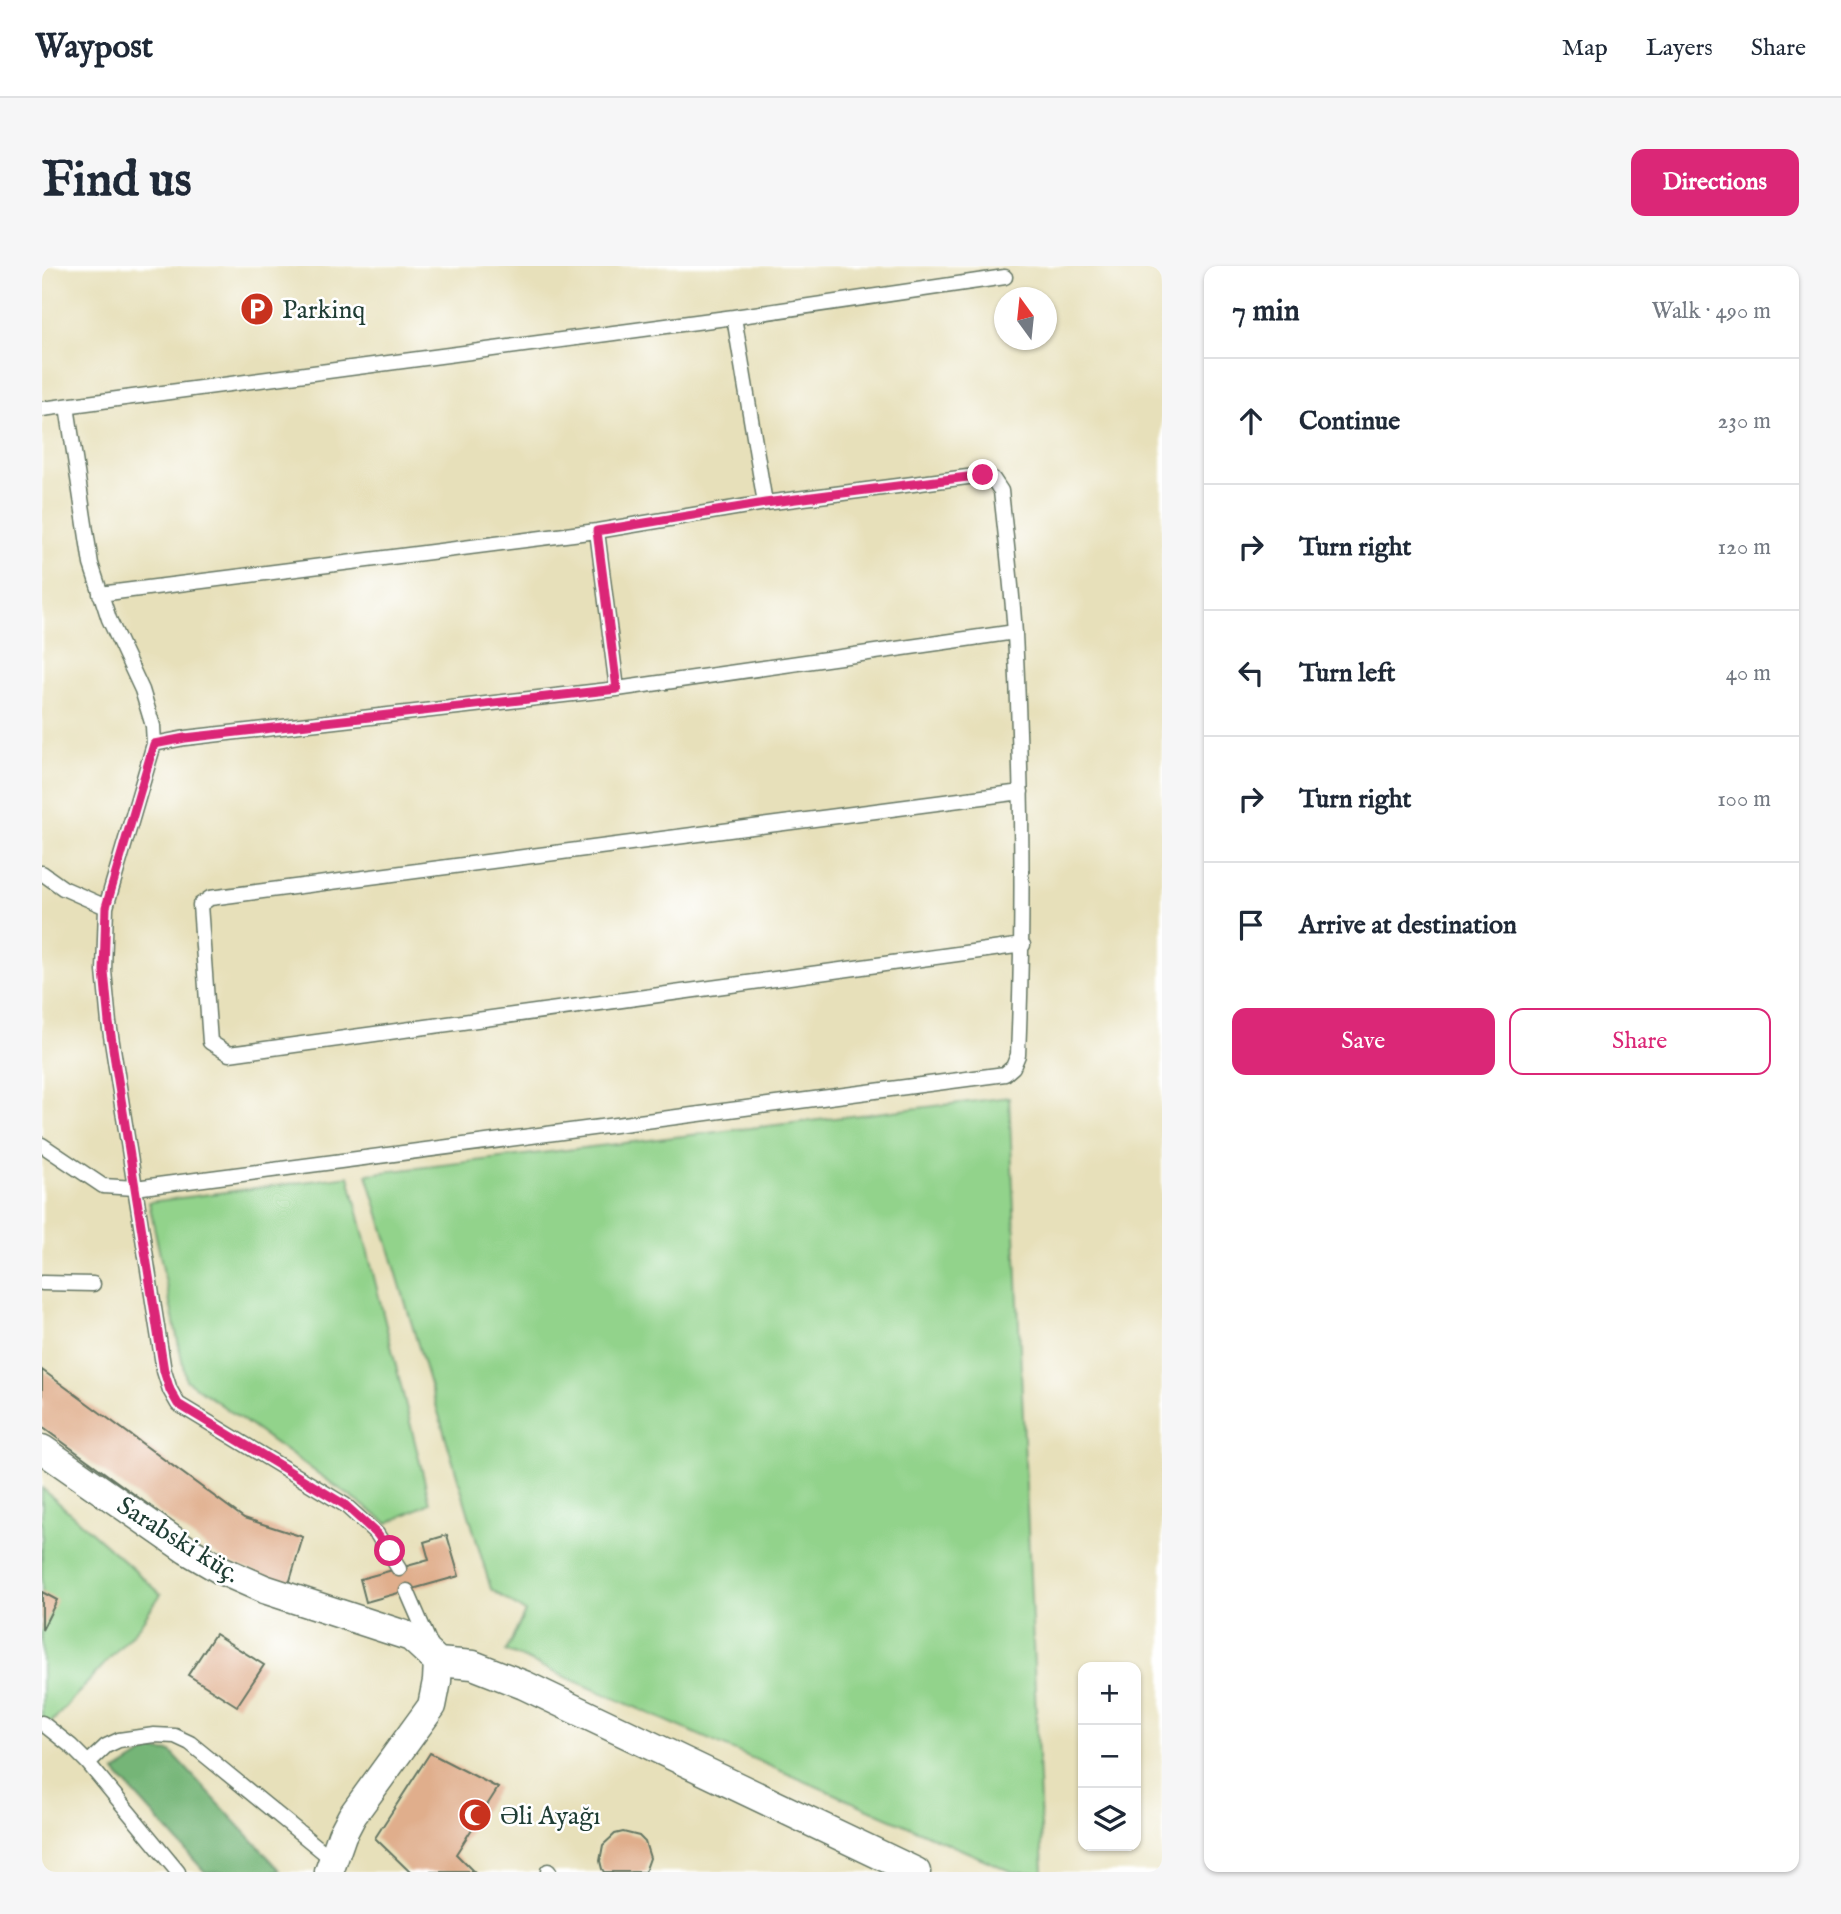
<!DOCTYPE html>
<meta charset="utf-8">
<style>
body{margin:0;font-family:"IM FELL English",serif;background:#f6f6f7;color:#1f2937}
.controls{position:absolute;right:21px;bottom:21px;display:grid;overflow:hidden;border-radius:14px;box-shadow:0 2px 5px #0004}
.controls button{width:63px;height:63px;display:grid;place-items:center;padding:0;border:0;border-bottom:2px solid #e0e1e3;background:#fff;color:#1f2937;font:35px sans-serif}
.compass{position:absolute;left:952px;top:21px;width:63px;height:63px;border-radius:50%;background:#fff;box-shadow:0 2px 5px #0004;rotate:345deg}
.stop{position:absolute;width:21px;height:21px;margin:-16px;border:5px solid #db2777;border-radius:50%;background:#fff}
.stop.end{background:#db2777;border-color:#fff;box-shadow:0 2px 7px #0008}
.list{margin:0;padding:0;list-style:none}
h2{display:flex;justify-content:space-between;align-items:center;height:91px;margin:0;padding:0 28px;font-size:30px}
h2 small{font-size:23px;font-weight:400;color:#747a83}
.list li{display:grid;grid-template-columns:46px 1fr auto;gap:21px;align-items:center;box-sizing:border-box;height:126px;padding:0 28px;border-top:2px solid #e0e1e3}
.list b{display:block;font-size:26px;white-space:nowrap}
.list em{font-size:23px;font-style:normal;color:#747a83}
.actions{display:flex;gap:14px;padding:21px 28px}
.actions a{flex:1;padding:16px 0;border:2px solid #db2777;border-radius:14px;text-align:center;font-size:24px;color:#db2777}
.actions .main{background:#db2777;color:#fff}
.icon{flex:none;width:38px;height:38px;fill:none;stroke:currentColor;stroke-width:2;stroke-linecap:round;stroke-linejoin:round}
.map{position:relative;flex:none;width:1120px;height:1606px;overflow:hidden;border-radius:14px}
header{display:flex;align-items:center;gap:42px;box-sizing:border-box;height:98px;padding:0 35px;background:#fff;border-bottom:2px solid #e0e1e3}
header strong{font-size:33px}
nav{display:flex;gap:38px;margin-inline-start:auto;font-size:24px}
.intro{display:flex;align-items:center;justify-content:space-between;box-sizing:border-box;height:168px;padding:0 42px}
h1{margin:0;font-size:49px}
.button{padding:18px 32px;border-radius:14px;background:#db2777;color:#fff;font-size:24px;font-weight:700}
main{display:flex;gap:42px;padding:0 42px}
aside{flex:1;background:#fff;border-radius:14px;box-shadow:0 2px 5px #0004}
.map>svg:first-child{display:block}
.green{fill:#92d38b;stroke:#588860;stroke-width:2}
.forest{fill:#75b577;stroke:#4a7956;stroke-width:2}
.building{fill:#e0ae8c}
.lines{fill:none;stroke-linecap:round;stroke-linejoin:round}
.lane-casing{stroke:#657663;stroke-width:17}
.street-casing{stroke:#657663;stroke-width:31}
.lane{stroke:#fff;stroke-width:14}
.street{stroke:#fff;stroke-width:28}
.route{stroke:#db2777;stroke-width:9}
.labels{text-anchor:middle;stroke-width:5;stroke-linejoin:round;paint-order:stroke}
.poi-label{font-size:26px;fill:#1f3d34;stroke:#fff;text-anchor:start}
.street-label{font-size:26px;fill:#1f3d34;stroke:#fff}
</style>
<header>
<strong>Waypost</strong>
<nav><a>Map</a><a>Layers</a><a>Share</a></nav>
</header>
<div class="intro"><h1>Find us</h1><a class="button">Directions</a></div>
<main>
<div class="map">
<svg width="1120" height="1606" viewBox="0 0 1120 1606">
<rect width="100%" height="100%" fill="#fff"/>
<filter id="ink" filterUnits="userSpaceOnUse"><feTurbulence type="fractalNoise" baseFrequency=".0143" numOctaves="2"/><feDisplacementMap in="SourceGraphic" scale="14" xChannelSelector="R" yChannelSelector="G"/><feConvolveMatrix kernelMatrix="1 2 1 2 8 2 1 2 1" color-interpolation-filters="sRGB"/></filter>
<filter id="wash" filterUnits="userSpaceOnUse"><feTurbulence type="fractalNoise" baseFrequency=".00686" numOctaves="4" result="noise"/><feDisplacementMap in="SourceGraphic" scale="28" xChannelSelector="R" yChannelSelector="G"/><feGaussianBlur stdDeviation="1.57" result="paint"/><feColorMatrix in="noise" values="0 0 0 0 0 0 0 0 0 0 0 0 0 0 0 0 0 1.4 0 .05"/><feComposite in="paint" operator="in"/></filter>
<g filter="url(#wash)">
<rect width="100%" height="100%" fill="#e7e0ba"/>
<path class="green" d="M967 831 1001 1606H971L464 1385 483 1346 449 1323 325 908Z
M307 910 388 1237 346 1257 144 1114 107 936Z
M0 1222 119 1328 97 1360 0 1467Z"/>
<path class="forest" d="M108 1484 129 1486 238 1604 236 1606H163L73 1506Z"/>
<g id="blocks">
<path class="building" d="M0 1104 202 1252 261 1271 247 1318 182 1294 0 1161Z
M405 1269 417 1310 324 1336 318 1313 387 1294 382 1276Z
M0 1326 15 1334 0 1364Z
M173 1368 222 1399 195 1440 146 1409Z
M388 1487 456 1522 414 1588 432 1606H368L333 1572Z
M581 1566 597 1570 603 1576 608 1592 603 1606H562L560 1603 558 1595 561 1579 573 1568Z"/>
</g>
</g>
<g filter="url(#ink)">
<use href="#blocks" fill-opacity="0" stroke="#657663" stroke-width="2"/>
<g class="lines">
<defs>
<path id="lane" d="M692 51 723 237
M25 140 49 298 67 353 100 424 111 460 112 478 64 641 62 705 67 757 122 1105 128 1124 136 1138 303 1239 335 1268 357 1303
M0 143 692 51 963 11
M555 265 575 423
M112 478 143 472 575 423 973 366
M979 526 168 632 158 639 168 776 187 788 981 679
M0 607 21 622 64 641
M0 879 61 920 93 922 963 808 971 801 976 789C982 649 980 509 973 368 970 321 964 273 959 225L951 213 941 209 723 237 555 265 58 328
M0 1017 51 1018
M365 1325 388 1378
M0 1457 29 1480 46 1497
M506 1605 507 1606
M136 1606 46 1497 64 1480 77 1474 112 1469 133 1470 148 1477 290 1593"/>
<path id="street" d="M0 1183 145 1284 181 1305 222 1323 369 1371 396 1396
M396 1396 431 1399 482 1419 874 1606
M287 1606 300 1569 310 1550 390 1440 395 1415 396 1396"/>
</defs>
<use href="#lane" class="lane-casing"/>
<use href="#street" class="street-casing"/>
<use href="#lane" class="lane"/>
<use href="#street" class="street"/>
</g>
</g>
<g class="lines" filter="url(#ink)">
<path class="route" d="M348 1285 335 1268 303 1239 136 1138 128 1124 122 1105 67 757 62 705 64 641 112 478 143 472 575 423 555 265 723 237 941 209"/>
</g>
<defs>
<symbol id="parking-disc" viewBox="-11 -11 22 22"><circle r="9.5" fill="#c8321e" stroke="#fff"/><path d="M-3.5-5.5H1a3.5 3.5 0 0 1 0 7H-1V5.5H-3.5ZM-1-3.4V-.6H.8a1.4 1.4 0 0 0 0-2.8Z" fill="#fff"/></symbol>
<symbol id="mosque-disc" viewBox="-11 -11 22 22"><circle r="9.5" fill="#c8321e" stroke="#fff"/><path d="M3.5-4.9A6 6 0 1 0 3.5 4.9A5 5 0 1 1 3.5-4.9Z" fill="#fff"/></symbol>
</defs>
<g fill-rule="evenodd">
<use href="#parking-disc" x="196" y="24" width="38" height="38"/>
<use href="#mosque-disc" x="414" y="1530" width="38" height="38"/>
</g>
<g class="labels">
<g class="poi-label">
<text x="240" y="52">Parkinq</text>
<text x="458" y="1558">Əli Ayağı</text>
</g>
<g class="street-label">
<text transform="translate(137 1273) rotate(32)" y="9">Sarabski küç.</text>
</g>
</g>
</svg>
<div class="controls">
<button>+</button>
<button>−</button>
<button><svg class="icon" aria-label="layers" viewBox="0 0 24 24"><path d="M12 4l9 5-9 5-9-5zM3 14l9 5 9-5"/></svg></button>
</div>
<svg class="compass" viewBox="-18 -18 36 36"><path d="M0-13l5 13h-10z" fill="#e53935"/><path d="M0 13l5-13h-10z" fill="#747a83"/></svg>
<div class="stop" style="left:348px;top:1285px"></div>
<div class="stop end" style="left:941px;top:209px"></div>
</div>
<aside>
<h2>7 min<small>Walk · 490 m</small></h2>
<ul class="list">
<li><svg class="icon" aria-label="ahead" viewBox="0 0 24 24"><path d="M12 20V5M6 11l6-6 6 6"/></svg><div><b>Continue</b></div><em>230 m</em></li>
<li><svg class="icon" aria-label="right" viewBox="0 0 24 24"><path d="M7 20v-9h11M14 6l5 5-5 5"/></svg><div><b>Turn right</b></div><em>120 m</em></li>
<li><svg class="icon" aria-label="left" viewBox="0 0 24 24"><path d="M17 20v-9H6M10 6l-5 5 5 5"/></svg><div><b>Turn left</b></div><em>40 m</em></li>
<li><svg class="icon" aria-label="right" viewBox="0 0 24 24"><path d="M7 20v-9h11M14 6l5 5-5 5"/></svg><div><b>Turn right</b></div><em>100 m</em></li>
<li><svg class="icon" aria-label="arrive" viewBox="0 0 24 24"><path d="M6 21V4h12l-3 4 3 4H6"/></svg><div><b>Arrive at destination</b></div></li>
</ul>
<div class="actions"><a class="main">Save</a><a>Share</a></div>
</aside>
</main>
